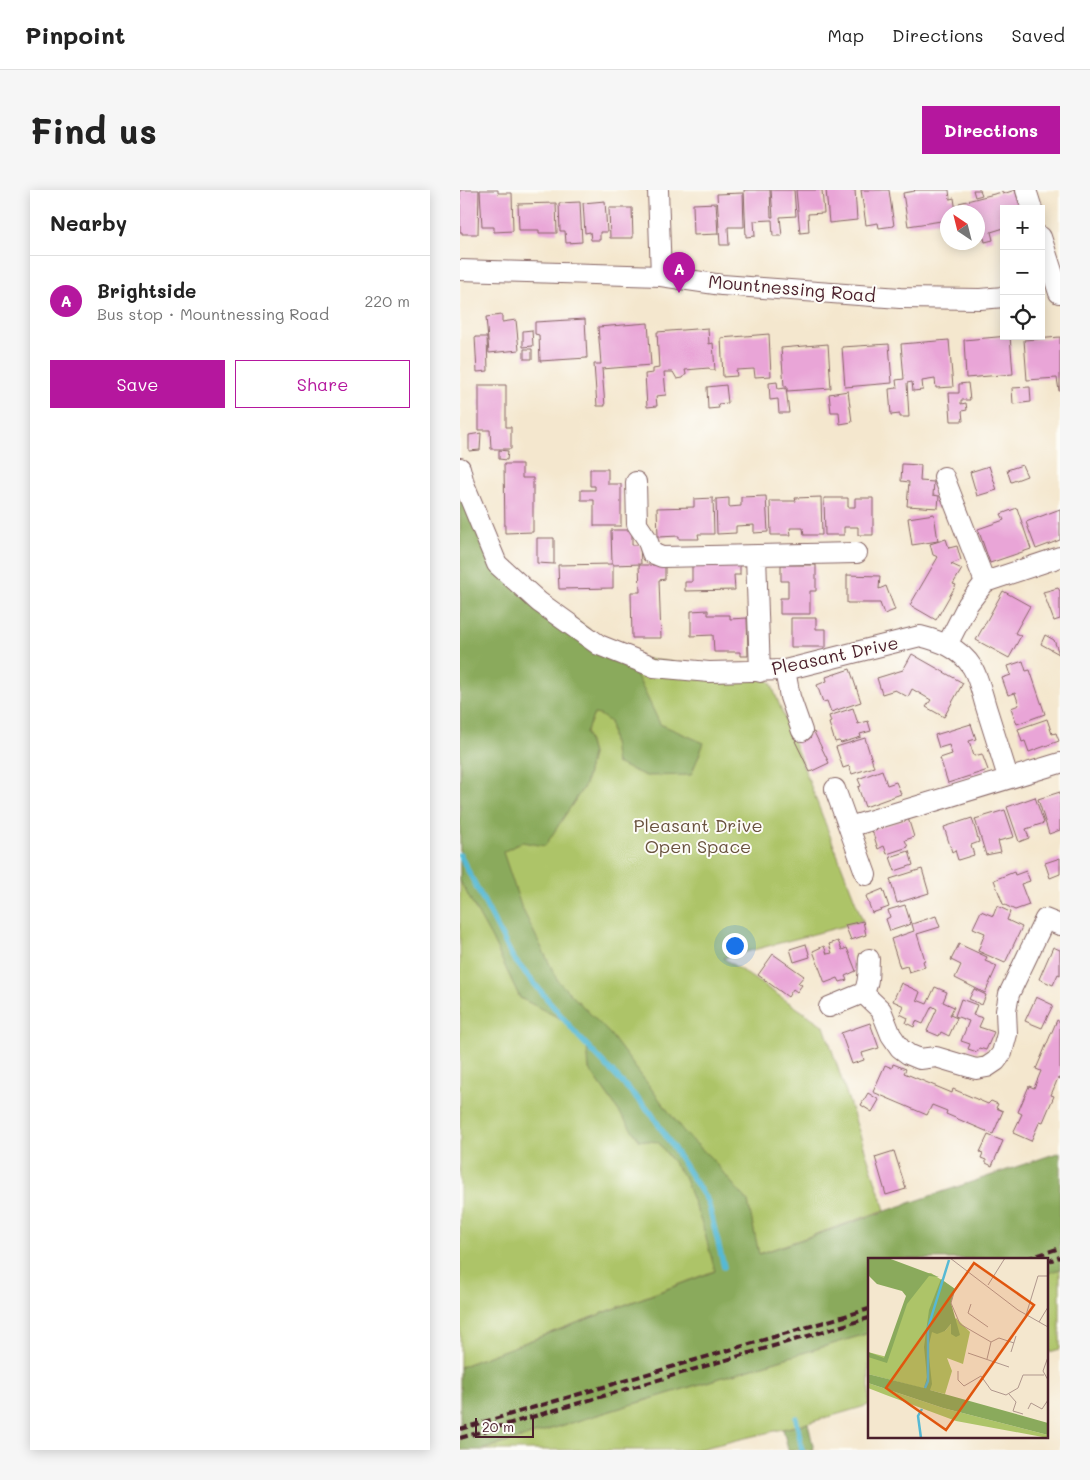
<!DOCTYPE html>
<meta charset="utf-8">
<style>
body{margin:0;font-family:Mali,sans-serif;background:#f6f6f6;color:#222}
.controls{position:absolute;right:15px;top:15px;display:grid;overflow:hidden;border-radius:0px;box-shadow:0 2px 12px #0003}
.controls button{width:45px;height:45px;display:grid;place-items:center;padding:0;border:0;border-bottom:1px solid #e0e0e0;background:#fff;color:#222;font:25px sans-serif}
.compass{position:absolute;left:480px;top:15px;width:45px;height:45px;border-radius:50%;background:#fff;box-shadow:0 2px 12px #0003;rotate:325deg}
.scale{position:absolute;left:15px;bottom:12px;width:59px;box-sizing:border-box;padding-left:5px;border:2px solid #4a1f2b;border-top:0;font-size:14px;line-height:18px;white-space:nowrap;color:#4a1f2b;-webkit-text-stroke:4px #fdfcf7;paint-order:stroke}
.you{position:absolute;left:274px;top:755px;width:18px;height:18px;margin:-12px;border:4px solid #fff;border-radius:50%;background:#1a73e8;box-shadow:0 0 0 8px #1a73e833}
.badge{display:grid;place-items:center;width:32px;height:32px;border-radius:50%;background:#b5179e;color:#fff;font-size:16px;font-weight:700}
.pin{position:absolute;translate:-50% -41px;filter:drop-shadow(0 1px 2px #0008)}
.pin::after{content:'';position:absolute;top:26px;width:18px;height:15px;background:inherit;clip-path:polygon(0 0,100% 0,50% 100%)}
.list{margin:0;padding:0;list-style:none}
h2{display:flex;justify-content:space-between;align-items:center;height:65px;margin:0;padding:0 20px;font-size:21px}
h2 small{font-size:16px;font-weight:400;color:#767676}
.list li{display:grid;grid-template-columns:32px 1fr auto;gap:15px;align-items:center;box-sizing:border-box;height:90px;padding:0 20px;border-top:1px solid #e0e0e0}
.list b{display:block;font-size:19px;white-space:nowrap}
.list p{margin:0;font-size:16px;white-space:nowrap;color:#767676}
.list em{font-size:16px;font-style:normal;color:#767676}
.actions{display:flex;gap:10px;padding:15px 20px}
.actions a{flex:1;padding:11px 0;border:1px solid #b5179e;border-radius:0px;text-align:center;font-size:18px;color:#b5179e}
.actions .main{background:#b5179e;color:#fff}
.icon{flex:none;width:28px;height:28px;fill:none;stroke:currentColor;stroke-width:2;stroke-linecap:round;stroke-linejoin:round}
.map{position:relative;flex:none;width:600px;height:1260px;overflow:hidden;border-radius:0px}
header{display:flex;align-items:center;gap:30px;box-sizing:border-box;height:70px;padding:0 25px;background:#fff;border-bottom:1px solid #e0e0e0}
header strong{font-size:24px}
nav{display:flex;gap:28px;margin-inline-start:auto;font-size:18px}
.intro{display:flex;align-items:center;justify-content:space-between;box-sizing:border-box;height:120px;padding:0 30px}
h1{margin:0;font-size:35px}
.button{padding:12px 22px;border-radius:0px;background:#b5179e;color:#fff;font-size:18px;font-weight:700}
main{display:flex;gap:30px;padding:0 30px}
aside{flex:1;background:#fff;border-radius:0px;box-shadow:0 2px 12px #0003}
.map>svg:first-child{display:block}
.green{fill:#adc468;stroke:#7c724a}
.forest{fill:#8aaa5c;stroke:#6a6444}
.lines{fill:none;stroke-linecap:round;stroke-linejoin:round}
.stream{stroke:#56b9d4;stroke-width:5.5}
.building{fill:#e9a5d7}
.minor-casing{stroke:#866564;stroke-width:22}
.minor{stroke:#fff;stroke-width:20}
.rail{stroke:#4a1f2b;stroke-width:4;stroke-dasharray:8 4;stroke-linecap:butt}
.labels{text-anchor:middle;stroke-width:4;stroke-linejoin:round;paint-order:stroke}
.street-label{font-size:18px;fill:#4a1f2b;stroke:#fdfcf7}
.park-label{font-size:18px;fill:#68513d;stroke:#fdfcf7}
.inset-river{fill:none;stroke:#56b9d4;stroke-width:2.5}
.inset-road{fill:none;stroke:#b0978d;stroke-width:1}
.view{fill:#e0560e;fill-opacity:0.15;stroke:#e0560e;stroke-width:2.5}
.inset-edge{fill:none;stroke:#4a1f2b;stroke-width:2.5}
</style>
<header>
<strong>Pinpoint</strong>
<nav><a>Map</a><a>Directions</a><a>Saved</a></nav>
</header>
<div class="intro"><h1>Find us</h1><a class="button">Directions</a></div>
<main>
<aside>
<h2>Nearby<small></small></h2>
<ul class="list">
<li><span class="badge">A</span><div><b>Brightside</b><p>Bus stop · Mountnessing Road</p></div><em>220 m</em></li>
</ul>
<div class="actions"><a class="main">Save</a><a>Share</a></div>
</aside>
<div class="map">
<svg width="600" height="1260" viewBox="0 0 600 1260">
<rect width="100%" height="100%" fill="#fdfcf7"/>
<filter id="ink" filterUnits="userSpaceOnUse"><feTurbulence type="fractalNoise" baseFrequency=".02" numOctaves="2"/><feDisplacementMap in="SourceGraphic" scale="10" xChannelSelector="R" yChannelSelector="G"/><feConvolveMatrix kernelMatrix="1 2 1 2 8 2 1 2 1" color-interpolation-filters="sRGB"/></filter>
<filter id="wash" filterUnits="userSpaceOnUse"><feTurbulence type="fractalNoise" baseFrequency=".0096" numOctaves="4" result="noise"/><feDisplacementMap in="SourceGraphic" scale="20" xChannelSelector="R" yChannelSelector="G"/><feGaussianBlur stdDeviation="1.12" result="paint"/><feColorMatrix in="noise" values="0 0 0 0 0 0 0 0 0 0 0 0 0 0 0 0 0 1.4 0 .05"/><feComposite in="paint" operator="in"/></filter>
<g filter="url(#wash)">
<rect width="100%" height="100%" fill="#f4e7ce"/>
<path class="green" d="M0 278 106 623 125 595 132 564 126 542 134 524 168 467 300 482 311 493 403 731 263 768 364 836 425 1020 299 1064 0 1177Z
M600 1079V1159L586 1163V1084Z
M409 1143V1215L348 1233 235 1260H21Z"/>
<path class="forest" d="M0 278 37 374 168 467 200 534 244 553 231 585 186 586 156 573 150 532 140 525 134 524 126 542 132 564 125 595 85 656 62 652 43 662 61 716 98 791 150 844 224 942 250 967 288 1012 299 1064 600 962V1079L586 1084V1069H409V1143L21 1260H0V1177L255 1081 243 1037 224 987 198 952 179 950 129 879 127 856 105 831 60 808 32 749 0 691Z
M348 1233 354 1260H328L323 1239Z"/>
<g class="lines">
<path class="stream" d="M0 665 53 768 118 846 191 923 248 1012 264 1077
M336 1228 342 1260"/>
</g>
<g id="blocks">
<path class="building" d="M0 0H19L18 44H2V42H0Z
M20 0H38V3H52L53 41 34 42V37H22Z
M284 0H310L311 27H313L311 0H334L336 26 320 27 322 46H313L312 30 294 31 295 46 286 47Z
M336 0H362L364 23 348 24 349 42 340 43Z
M366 0H395L397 30 369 33Z
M401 0H429L434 36 419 38 418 33 406 35Z
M454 0H489L490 9 494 8 496 22H488V30L448 36 443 3 455 1Z
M513 0H520L522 5 515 7Z
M555 0 559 13 563 12 565 19H544V38L531 42 533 50 525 52 524 48 520 49 518 41V22H501L499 13 542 2 543 4Z
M283 3 284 37H268L269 55H260L257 4Z
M145 11 147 42H140V50H131L130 42 125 43 123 13Z
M120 12 122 52 106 53 105 41H100L99 13Z
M96 13 97 43H79V40H59L58 14Z
M256 13 258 44 234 45 233 14Z
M149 18H172L173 48H150Z
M42 125V132L56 130 59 160 29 163 26 127Z
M125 129 127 168 80 171 79 145 75 144V132Z
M188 133 191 175 142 179 145 216H137L134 174H141L138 137Z
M248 138 249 154 253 153 255 180H250L249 178 225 180 226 184 223 188 217 189 213 182H204L206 205 196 206 197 216 187 217 185 184 193 183V179L199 178 197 142Z
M72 140 73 156 63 157V141Z
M309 144 311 186 295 187 294 179 276 180 277 186 263 187 261 148Z
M548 146H550L553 184 506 188 504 150Z
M15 147H27L28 181 17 182Z
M600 147V201H599L597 188 567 190 564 150Z
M489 150 493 197 476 198 475 189 462 191 463 200 453 201 452 192 447 193 449 227H440V224L431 225 429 199 437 198 436 190 444 189 441 154Z
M368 154 371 198 327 201V196H324L321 158Z
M429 154 432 193 385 197 382 157Z
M64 159H72V169H64Z
M317 192 318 199 326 198 329 223H319L318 209 310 210 309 193Z
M508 193 510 210H501V214L506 213 507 220 502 221 503 231H491L489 203H499V194Z
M19 195H46V237H51V259H31L30 240H19Z
M266 195 268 213 258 214 259 218 248 219 247 197Z
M570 197 571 212 553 214 552 198Z
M388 201 392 232 380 234 379 222H371L369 204Z
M21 243 20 260 9 261V245Z
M39 260 48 261 47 270 39 269Z
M44 274H62V288H73V342L45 343Z
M442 274 461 275 460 291 474 292 473 305 479 306 478 318 447 316 449 292 441 291Z
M562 275 567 286 551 292 547 280Z
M529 276 537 300 517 306 510 282Z
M130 279H148V294H161V336H134V310H121V300H135V296H130Z
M306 306 308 342 294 343V335L276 336V343L257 344 256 309 269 308V317L281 316V307Z
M361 307 362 345H344L343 338H330L331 345H311L310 311H336L335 308Z
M253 308 254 344H238L239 349H219V346L198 347 197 318 234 317V309Z
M364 308H388V317H395V308H413V345H398V337H384V345H365Z
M557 318 571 359 530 373 518 339 544 330 541 324Z
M600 319V350L576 359 566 332Z
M474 324 478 351 452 355 448 328Z
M151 340H172V355H180L181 374 153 375V398L99 399 98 375 152 374Z
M77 348H94V374L77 373Z
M486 349 489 358 497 356 501 370 491 374 502 379 493 394 496 395 476 430 450 415 478 367 473 365 470 354Z
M232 373H280V385H274L275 400 225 401V392H232Z
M179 375H205V389L199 390 201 448H172L171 402H180Z
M321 375H356V401H350V424H320V408H328V391H321Z
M387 385 420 386 419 399 426 396 435 420 424 424 420 413H387Z
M598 398 600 401V429L594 431 583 402Z
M543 401 570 416 555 443 561 446 549 468 516 450Z
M248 420V425H270V429L287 428 288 466H280V462H254L253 445 231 446V421Z
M331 428H356V439H366V457H331Z
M585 445 594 450 599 464 581 454Z
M452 464 503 493 484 527 466 517 471 510 452 499 448 507 435 500 422 504 417 488 443 480Z
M563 471 566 481 570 480 585 524 557 534 551 518 559 515 555 503 548 505 542 488 551 485 548 476Z
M390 479 401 512 371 522 367 511 363 512 357 495 367 491 366 487Z
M393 518 398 534 408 531 411 541 400 544 401 547 381 553 379 551 375 552 369 533 371 532 369 526Z
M587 529 592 544 596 543 599 551 569 562 565 551 562 552 558 539Z
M511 534 516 549 509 551 514 566 522 564 528 580 488 593 480 568 492 564 489 555 479 558 475 545Z
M354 542 369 573 350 582 335 551Z
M405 548 414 577 392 584 389 576 383 578 376 557Z
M422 580 427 595 436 592 441 604 405 617 398 597 401 596 398 589Z
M600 602V640L589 644 578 609Z
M575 607 584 633 566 639 569 648 559 652 547 617Z
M545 620 554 647 538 651 541 662 526 665 515 629Z
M448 628 454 647 445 650 448 657 427 664 424 656 418 659 412 640Z
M512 628 519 652 511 655 514 665 498 670 495 660 492 662 484 637Z
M449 661 453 675 435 681 430 667Z
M600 668V684L590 688 585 673Z
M462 679 469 703 437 713 430 689Z
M566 681 570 691 561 694 569 715 555 720 543 714 534 690 554 682 555 685Z
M423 699 429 717 412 723 406 706Z
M445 715 451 734 430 741 426 729 430 727 428 720Z
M537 716 550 722 547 730 562 737 545 773 518 761 525 743 513 738 521 721 533 726Z
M476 726 480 737 457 744 465 770 463 771 465 777 449 782 447 776 440 778 431 749 454 741 452 734Z
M403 731 406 745 391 750 385 735Z
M378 751 382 760 387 758 396 781 385 786 387 790 380 792 378 788 365 793 353 761 364 756 367 764 372 763 369 754Z
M346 754 350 767 334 772 330 759Z
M499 754 527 767 525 771 537 776 525 803 495 788 501 775 491 770Z
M593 757 600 760V785L598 784 593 795 579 789Z
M313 764 344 786 338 793 342 795 337 802 333 799 328 807 298 785Z
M441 793 460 802 457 810 467 814 475 797 487 802 483 812 494 817 490 825 497 828 489 846 481 842 479 846 467 841 477 819 472 816 463 834 456 831 454 837 446 833 448 828 440 824 444 816 433 811Z
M514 799 526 805 522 815 509 809Z
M576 807 593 815 582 838 565 831Z
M501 809 517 815 513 825 523 828 519 837 534 842 526 860 519 858 517 862 508 859 510 854 501 851 509 831 495 826Z
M597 830 600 832V889L598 888 591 905 594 906 583 932 580 931 571 951 553 943 562 924 558 922 569 896 574 898 581 881 576 879Z
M410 833 419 858 402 863 404 870 392 874 381 843Z
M433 874 446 879 444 883 492 903 493 899 528 914 531 911 538 914 536 918 543 921 533 944 486 924 487 921 472 915 467 925 413 902 425 875 432 878Z
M408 903 419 910 412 922 401 915Z
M528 945 543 951 532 976 526 973V970L521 968 523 963 520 962Z
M434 961 446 999 426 1005 415 967Z"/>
</g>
</g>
<g filter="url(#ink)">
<use href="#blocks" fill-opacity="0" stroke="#866564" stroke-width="1"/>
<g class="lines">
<defs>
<path id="minor" d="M198 0 201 86
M566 0 572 19
M581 47 599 103
M0 80 201 86 262 95 440 108 520 109 544 107
M0 278 4 294 37 374 79 412 139 455 194 477 249 482 325 480 460 446C480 451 500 458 512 477 519 488 522 504 526 517 533 540 541 564 548 587
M484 287 525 392
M176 292 177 334 187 349 192 363 202 367 397 363
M296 366 300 482
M487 455 508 414 525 392 600 367
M325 480 330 507 342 541
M375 599 406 685
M389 637 600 573
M403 803 421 820 431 845 440 858 448 864 460 869 476 867 516 879 527 877 536 871 542 863 547 844 546 821 549 804 585 729 600 735
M369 817 403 803C410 794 408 780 409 769"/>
</defs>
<use href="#minor" class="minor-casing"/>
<use href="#minor" class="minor"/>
<path class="rail" d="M566 1069 600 1058
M586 1072 600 1067
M0 1239 409 1119
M0 1248 409 1128"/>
</g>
</g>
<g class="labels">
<g class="street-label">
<text transform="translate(332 99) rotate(5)" y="6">Mountnessing Road</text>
<text transform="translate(375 466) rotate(-12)" y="6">Pleasant Drive</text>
</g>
<g class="park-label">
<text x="238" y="642">Pleasant Drive<tspan x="238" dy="21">Open Space</tspan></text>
</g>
</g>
<g transform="translate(408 1068)">
<rect width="180" height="180" fill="#f4e7ce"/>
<path d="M63 15 87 31 67 74 77 73 88 60 102 74 95 106 79 100 84 113 77 136 0 116V94L19 99 36 47 56 16ZM0 125 75 150 180 177V180L88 163 18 137 0 130Z" fill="#adc468"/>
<path d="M1 0H20L71 19 61 18 39 46 19 105 0 99V94L16 100 38 38 34 33 9 26 0 17ZM73 21 87 31 83 45 92 77 88 79 83 76V66L77 73 69 76 64 74 60 90 64 126 62 132 180 165V177L75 150 0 125V116L56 130 59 119 56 89 61 52Z" fill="#8aaa5c"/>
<path class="inset-river" d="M57 130 60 123V70L81 2M53 180 50 158 54 151"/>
<path class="inset-road" d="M82 0 150 52 180 69M100 13 87 31 83 45 92 66 123 84 119 101M120 27 137 0M103 46 100 55 120 69M158 57 170 18H180M171 64 180 49M123 84 131 80 146 85M143 94 148 78M100 95 141 109M180 99 175 113 180 122M90 113V122L96 128 113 118 123 132 138 137 150 130 155 117H176M141 136 148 144 145 153 155 156M160 151 163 145 174 151 180 142"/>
<path class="view" d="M106 5 166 47 78 172 18 130Z"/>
<rect width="180" height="180" class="inset-edge"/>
</g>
</svg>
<div class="controls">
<button>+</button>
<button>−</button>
<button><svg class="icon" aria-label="locate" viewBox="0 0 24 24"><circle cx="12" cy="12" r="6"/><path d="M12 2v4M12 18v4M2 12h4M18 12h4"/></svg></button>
</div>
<svg class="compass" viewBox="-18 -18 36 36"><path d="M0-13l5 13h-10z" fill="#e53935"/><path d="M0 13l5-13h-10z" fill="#767676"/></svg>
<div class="scale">20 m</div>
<div class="you"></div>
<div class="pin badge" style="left:219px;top:103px">A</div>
</div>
</main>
